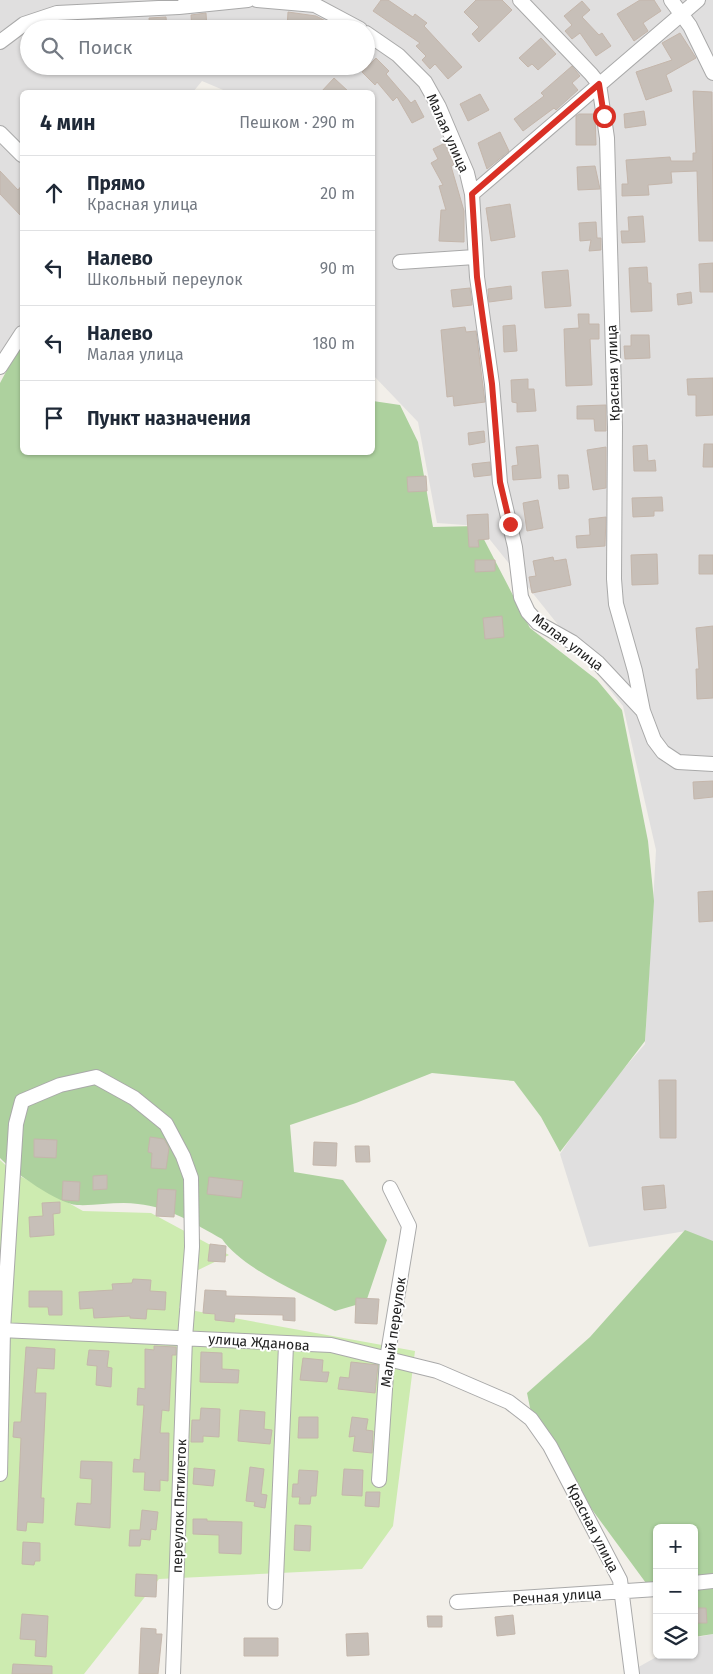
<!DOCTYPE html>
<html lang="ru">
<meta charset="utf-8">
<style>
body{margin:0;font-family:"Fira Sans",sans-serif;background:#f6f6f7;color:#1f2937}
.controls{position:absolute;right:15px;bottom:15px;display:grid;overflow:hidden;border-radius:8px;box-shadow:0 1px 4px #0004}
.controls button{width:45px;height:45px;display:grid;place-items:center;padding:0;border:0;border-bottom:1px solid #e0e1e3;background:#fff;color:#1f2937;font:25px sans-serif}
.stop{position:absolute;width:15px;height:15px;margin:-11px;border:4px solid #d93025;border-radius:50%;background:#fff}
.stop.end{background:#d93025;border-color:#fff;box-shadow:0 1px 5px #0008}
.list{margin:0;padding:0;list-style:none}
h2{display:flex;justify-content:space-between;align-items:center;height:65px;margin:0;padding:0 20px;font-size:21px}
h2 small{font-size:16px;font-weight:400;color:#747a83}
.list li{display:grid;grid-template-columns:32px 1fr auto;gap:15px;align-items:center;box-sizing:border-box;height:75px;padding:0 20px;border-top:1px solid #e0e1e3}
.list b{display:block;font-size:19px;white-space:nowrap}
.list p{margin:0;font-size:16px;white-space:nowrap;color:#747a83}
.list em{font-size:16px;font-style:normal;color:#747a83}
.icon{flex:none;width:28px;height:28px;fill:none;stroke:currentColor;stroke-width:2;stroke-linecap:round;stroke-linejoin:round}
.map{position:relative;flex:none;width:713px;height:1674px;overflow:hidden}
.search{position:absolute;background:#fff;box-shadow:0 1px 4px #0004;left:20px;top:20px;width:355px;height:55px;display:flex;align-items:center;gap:12px;box-sizing:border-box;padding:0 18px;border-radius:28px;color:#747a83;font-size:19px}
.panel{position:absolute;background:#fff;box-shadow:0 1px 4px #0004;left:20px;top:90px;width:355px;height:365px;border-radius:8px}
.map>svg:first-child{display:block}
.residential{fill:#e0dfdf;fill-rule:evenodd}
.grass{fill:#cdebb0}
.forest{fill:#add19e}
.building{fill:#c7bfb8;stroke:#c4b6ab}
.lines{fill:none;stroke-linecap:round;stroke-linejoin:round}
.street-casing{stroke:#a9a9a9;stroke-width:16}
.street{stroke:#fff;stroke-width:14}
.route{stroke:#d93025;stroke-width:6}
.labels{text-anchor:middle;stroke-width:4;stroke-linejoin:round;paint-order:stroke}
.street-label{font-size:14px;fill:#222;stroke:#fff}
</style>
<div class="map">
<svg width="713" height="1674" viewBox="0 0 713 1674">
<rect width="100%" height="100%" fill="#f2efe9"/>
<path class="residential" d="M0 0H713V1242L686 1231 589 1247 560 1154 596 1101 645 1044 656 850 623 706 479 526 437 523 418 422 373 375 372 92H228L202 81 193 92H22V330L0 362ZM29 29H366V66H29Z
M713 1634V1674H626L660 1655H694V1638Z"/>
<path class="grass" d="M0 1160 13 1172 83 1211 151 1213 229 1255 190 1274 179 1308 415 1351 393 1526 362 1569 159 1579 84 1674H0Z"/>
<path class="forest" d="M22 342V452H372L373 401 400 405 418 442 433 527 477 526 530 628 597 680 622 710 648 841 654 901 645 1041 560 1152 541 1117 514 1081 432 1073 356 1103 290 1125 294 1172 343 1180 387 1240 366 1302 335 1311C302 1294 243 1269 222 1239 195 1224 169 1207 138 1204 118 1201 97 1206 77 1205 59 1204 13 1172 0 1158V383Z
M685 1230 713 1241V1634L694 1637V1528H657V1598L535 1432 527 1393 590 1337Z"/>
<path class="building" d="M381 0H388L413 17 415 14 427 23 424 26 462 67 448 79 435 64 430 69 422 60 426 56 416 46 420 43 373 11Z
M476 0H502L512 10 479 42 472 34 479 27 464 12Z
M640 0H654L661 11 643 23 648 31 634 41 617 14Z
M582 1 590 10 582 17 599 35 602 33 611 46 596 56 580 33 572 39 565 31 572 25 564 16Z
M288 12 316 16 341 29H287Z
M206 13 207 29H192L191 15Z
M166 17 167 29H150L149 18Z
M680 33 696 58 666 75 672 91 646 100 636 72 672 60 662 43Z
M541 38 556 54 538 70 532 64 528 67 519 58Z
M376 58 389 71 386 74 411 103 415 100 424 117 412 123 397 97 393 101 377 82 375 85 362 72Z
M572 66 580 76 572 83 578 90 556 110 554 108 523 131 514 119 544 96 541 93Z
M334 78 349 92H321Z
M693 91 712 92 713 241H699L697 171 671 172 672 183 648 185 649 195 622 196V184H628L626 160 670 157 671 161H693V153H696Z
M480 94 489 110 468 121 460 104Z
M644 111 646 125 625 128 624 114Z
M579 114H595L596 145H576V116Z
M500 132 509 151 487 169 478 143Z
M445 143 454 165 451 166 464 211V242L439 241 441 210H446L439 186 443 185 431 163 438 159 433 149Z
M595 166 600 189 578 190 577 167Z
M0 171 18 190 22 185V217L0 194Z
M510 204 515 237 491 241 486 208Z
M643 216 645 242 622 243 621 231H629L628 217Z
M596 222 597 238H601V250L589 251 591 240 580 241 579 223Z
M713 263V292H700L699 264Z
M647 267 648 283H651L652 311 631 312 629 268Z
M568 270 571 306 545 308 542 272Z
M511 286 512 299 489 302 488 289Z
M470 288 472 305 453 307 451 290Z
M691 292 692 303 678 305 677 294Z
M578 314H589V324H599V339H590L592 385 566 386 564 329 579 328Z
M515 325 517 351 504 352 503 326Z
M465 327 466 332 476 331 485 402 454 406 453 396 447 397 441 330Z
M631 335H649L650 358 625 359 624 346H631Z
M713 378V415L696 416V395H688L687 379Z
M528 379V389H534L536 411 517 412V403L512 402 511 380Z
M606 405V431H595L594 419H577V406Z
M484 431 485 442 469 445 468 433Z
M704 444H713V467H703Z
M538 445 541 478 513 480 512 466 518 465 516 447Z
M647 445 648 461 655 460 656 471H634L633 446Z
M606 447V488L593 490 587 450Z
M490 462 491 475 474 477 472 464Z
M558 475H568L569 488 559 489Z
M426 476 427 491 408 492 407 477Z
M662 497 663 511H654V516L633 517 632 498Z
M538 500 543 528 527 531 523 503Z
M488 514 489 539 478 540 479 547H469L467 515Z
M606 517 605 546 577 548 576 536 590 535 589 519Z
M657 554 658 584 632 585 631 555Z
M699 555H713V574H699Z
M553 557 554 561 566 559 571 585 532 593 529 577 536 576 533 561Z
M475 560H495V571L475 572Z
M502 616 504 637 485 639 483 618Z
M713 626V698L697 699 696 669H699L696 628Z
M713 781V797L694 799 693 782Z
M713 891V921L699 922 698 892Z
M659 1080H676V1138H660Z
M150 1137 164 1139 169 1148 166 1169 151 1168 152 1153 148 1152Z
M34 1139 57 1140 56 1158 34 1157Z
M314 1142 337 1143 336 1166 313 1165Z
M355 1146H369L370 1162H356Z
M107 1175V1189L93 1190V1176Z
M209 1177 243 1181 241 1198 207 1194Z
M63 1181 80 1182 79 1201 62 1200Z
M664 1185 666 1208 644 1210 642 1187Z
M158 1189 176 1190 174 1217 156 1216Z
M60 1202V1213L53 1214 54 1235 30 1237 29 1217 43 1216 42 1203Z
M210 1244 226 1246 225 1262 208 1261Z
M133 1279 151 1280 150 1291 166 1292 165 1310 147 1309 146 1319 130 1318V1316L94 1318 93 1308 80 1309 79 1292 113 1290 112 1284 132 1283Z
M205 1290 226 1291V1296L295 1298V1321L283 1320V1315L235 1314 234 1322 215 1320V1314L203 1313Z
M29 1291H62V1315H49L48 1307H29Z
M356 1298 379 1299 377 1324 355 1323Z
M154 1346 176 1347V1355H172L169 1411 162 1410 160 1433H169L168 1481 160 1480V1491L144 1490 145 1472H133L134 1459 140 1460 144 1405H137L138 1388 145 1389V1349L154 1350Z
M26 1347 55 1349 54 1369 37 1368 35 1393H46L41 1498H44L43 1523 27 1522 26 1531 17 1530 21 1438 13 1437 14 1422H21Z
M89 1350 109 1351 107 1367 112 1368 111 1387 96 1385 97 1366 87 1365Z
M201 1352 222 1353V1369L239 1370 238 1383 200 1382Z
M303 1358 323 1360 322 1372H329L327 1382 300 1380Z
M351 1362 378 1365 375 1393 338 1389 340 1377 349 1378Z
M201 1408 220 1409 219 1437 203 1436V1442H191L192 1420H200Z
M240 1410 265 1412 264 1429 272 1430 270 1444 238 1441Z
M299 1417H318V1438H298Z
M352 1417 368 1419 366 1430 373 1431 372 1453 353 1451 355 1436 349 1437Z
M81 1461 112 1462 110 1528 75 1525 77 1503 91 1504 92 1479 80 1478Z
M250 1467 264 1469 261 1494 267 1495 265 1508 254 1506 255 1502 246 1501Z
M194 1468 215 1470 213 1486 193 1484Z
M344 1469 363 1470 362 1496 342 1495Z
M299 1470 318 1471 316 1496H311L310 1504H299L300 1497H292L293 1484H298Z
M366 1492H380L379 1507 365 1506Z
M142 1510 158 1512 156 1530 151 1529 150 1540 141 1539 140 1546H129L130 1530H140Z
M193 1519H207V1521L242 1522 241 1554 219 1553V1535L193 1534Z
M295 1525 311 1526 310 1551 294 1550Z
M23 1542 40 1543V1561H35L34 1565 22 1564Z
M136 1574 157 1575 156 1597 135 1596Z
M694 1608H706L707 1623H694Z
M22 1614 48 1616 46 1657 35 1656 36 1640 20 1639Z
M513 1615 515 1634 497 1636 495 1617Z
M427 1616H442V1627H428Z
M141 1628 156 1629V1634H162L158 1674H139Z
M368 1633 369 1655 347 1656 346 1634Z
M244 1638H278V1656H244Z
M13 1664 52 1666V1674H12Z"/>
<g class="lines">
<defs>
<path id="street" d="M257 0 315 5 360 29
M520 0 591 74 599 84 607 138 615 427 614 579 616 604 635 671 643 711 654 740 663 752 678 762 713 764
M671 0 690 26 713 73
M366 33 398 55 425 82 439 107 467 173 472 194 477 277 492 384 500 483 515 547 521 597 528 612 538 623 572 642 598 663 643 711
M0 42 24 24 57 13 179 7 248 0
M0 133 22 155
M472 194 698 0
M400 262 475 257
M0 367 22 333
M0 1330 331 1345 437 1371 509 1402 531 1419 550 1446 620 1580 632 1674
M0 1474 3 1330 16 1124 22 1101 60 1085 96 1077 134 1098 166 1124 183 1156 191 1178 192 1247 185 1338 173 1674
M379 1480 387 1359 409 1226 390 1188
M694 1583 713 1581
M275 1602 286 1345
M457 1602 657 1589"/>
</defs>
<use href="#street" class="street-casing"/>
<use href="#street" class="street"/>
</g>
<g class="lines">
<path class="route" d="M510 524 500 482 492 384 477 277 472 194 599 84 604 116"/>
</g>
<g class="labels">
<g class="street-label">
<text transform="translate(448 133) rotate(66)" y="5">Малая улица</text>
<text transform="translate(613 373) rotate(-92)" y="5">Красная улица</text>
<text transform="translate(568 642) rotate(37)" y="5">Малая улица</text>
<text transform="translate(393 1332) rotate(-82)" y="5">Малый переулок</text>
<text transform="translate(259 1342) rotate(4)" y="5">улица Жданова</text>
<text transform="translate(179 1506) rotate(-88)" y="5">переулок Пятилеток</text>
<text transform="translate(593 1528) rotate(63)" y="5">Красная улица</text>
<text transform="translate(557 1596) rotate(-4)" y="5">Речная улица</text>
</g>
</g>
</svg>
<div class="controls">
<button>+</button>
<button>−</button>
<button><svg class="icon" aria-label="layers" viewBox="0 0 24 24"><path d="M12 4l9 5-9 5-9-5zM3 14l9 5 9-5"/></svg></button>
</div>
<div class="stop" style="left:604px;top:116px"></div>
<div class="stop end" style="left:510px;top:524px"></div>
<div class="search"><svg class="icon" aria-label="search" viewBox="0 0 24 24"><circle cx="10" cy="10" r="6"/><path d="M15 15l6 6"/></svg>Поиск</div>
<section class="panel">
<h2>4 мин<small>Пешком · 290 m</small></h2>
<ul class="list">
<li><svg class="icon" aria-label="ahead" viewBox="0 0 24 24"><path d="M12 20V5M6 11l6-6 6 6"/></svg><div><b>Прямо</b><p>Красная улица</p></div><em>20 m</em></li>
<li><svg class="icon" aria-label="left" viewBox="0 0 24 24"><path d="M17 20v-9H6M10 6l-5 5 5 5"/></svg><div><b>Налево</b><p>Школьный переулок</p></div><em>90 m</em></li>
<li><svg class="icon" aria-label="left" viewBox="0 0 24 24"><path d="M17 20v-9H6M10 6l-5 5 5 5"/></svg><div><b>Налево</b><p>Малая улица</p></div><em>180 m</em></li>
<li><svg class="icon" aria-label="arrive" viewBox="0 0 24 24"><path d="M6 21V4h12l-3 4 3 4H6"/></svg><div><b>Пункт назначения</b></div></li>
</ul>
</section>
</div>
